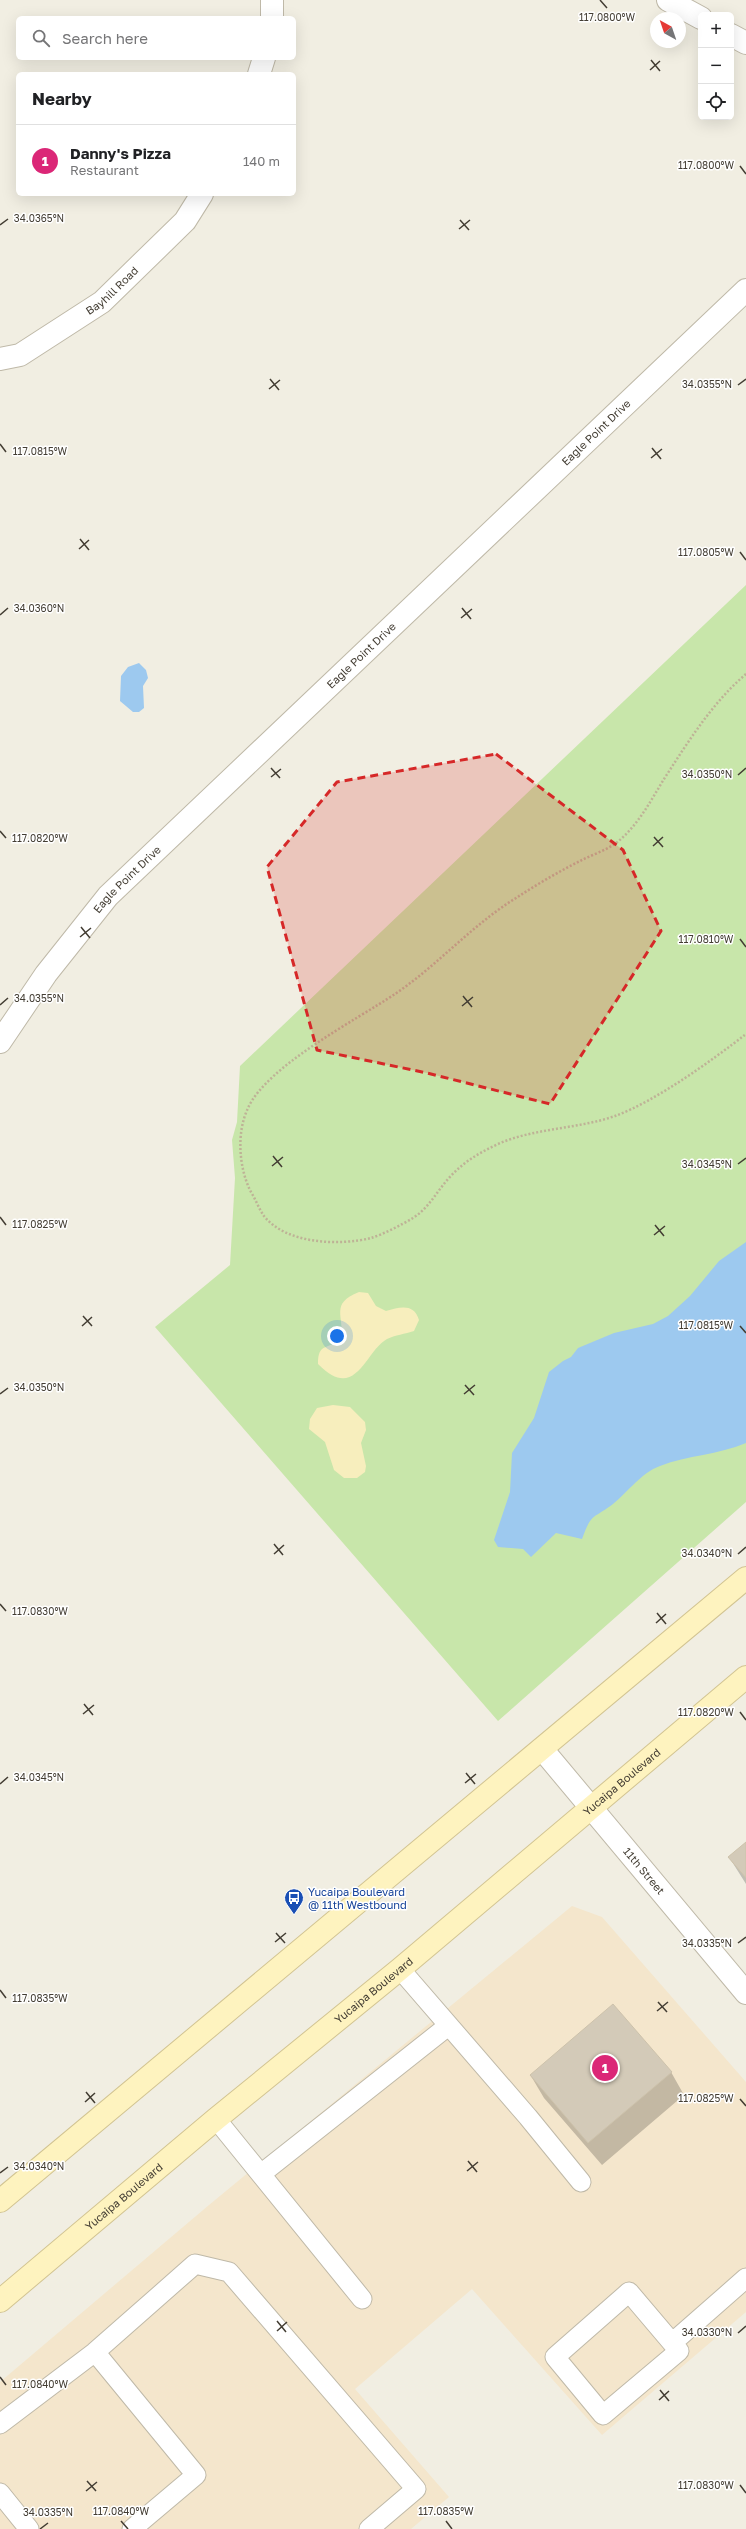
<!DOCTYPE html>
<meta charset="utf-8">
<style>
body{margin:0;font-family:"Golos Text",sans-serif;background:#f2f2f2;color:#202124}
.controls{position:absolute;right:12px;top:12px;display:grid;overflow:hidden;border-radius:6px;box-shadow:0 4px 16px #0002}
.controls button{width:36px;height:36px;display:grid;place-items:center;padding:0;border:0;border-bottom:1px solid #e0e0e0;background:#fff;color:#202124;font:20px sans-serif}
.compass{position:absolute;left:650px;top:12px;width:36px;height:36px;border-radius:50%;background:#fff;box-shadow:0 4px 16px #0002;rotate:320deg}
.you{position:absolute;left:337px;top:1336px;width:14px;height:14px;margin:-10px;border:3px solid #fff;border-radius:50%;background:#1a73e8;box-shadow:0 0 0 6px #1a73e833}
.badge{display:grid;place-items:center;width:26px;height:26px;border-radius:50%;background:#db2777;color:#fff;font-size:13px;font-weight:700}
.pin{position:absolute;translate:-50% -50%;border:2px solid #fff;box-shadow:0 1px 4px #0006}
.list{margin:0;padding:0;list-style:none}
h2{display:flex;justify-content:space-between;align-items:center;height:52px;margin:0;padding:0 16px;font-size:17px}
h2 small{font-size:13px;font-weight:400;color:#757577}
.list li{display:grid;grid-template-columns:26px 1fr auto;gap:12px;align-items:center;box-sizing:border-box;height:72px;padding:0 16px;border-top:1px solid #e0e0e0}
.list b{display:block;font-size:15px;white-space:nowrap}
.list p{margin:0;font-size:13px;white-space:nowrap;color:#757577}
.list em{font-size:13px;font-style:normal;color:#757577}
.icon{flex:none;width:22px;height:22px;fill:none;stroke:currentColor;stroke-width:2;stroke-linecap:round;stroke-linejoin:round}
.map{position:relative;flex:none;width:746px;height:2529px;overflow:hidden}
.search{position:absolute;background:#fff;box-shadow:0 4px 16px #0002;left:16px;top:16px;width:280px;height:44px;display:flex;align-items:center;gap:10px;box-sizing:border-box;padding:0 14px;border-radius:6px;color:#757577;font-size:15px}
.panel{position:absolute;background:#fff;box-shadow:0 4px 16px #0002;left:16px;top:72px;width:280px;height:124px;border-radius:6px}
.map>svg:first-child{display:block}
.commercial{fill:#f4e6cc}
.green{fill:#c8e6aa}
.sand{fill:#f7eebd}
.water{fill:#9dc9ef}
.shadow{fill:#0003}
.building{fill:#d3cab8;stroke:#cdc2ab}
.lines{fill:none;stroke-linecap:round;stroke-linejoin:round}
.lane-casing{stroke:#bfb9a8;stroke-width:21}
.street-casing{stroke:#bfb9a8;stroke-width:24}
.secondary-casing{stroke:#d2c492;stroke-width:24}
.path{stroke:#beb296;stroke-width:2.5;stroke-dasharray:2 2;stroke-linecap:butt}
.lane{stroke:#fff;stroke-width:19}
.street{stroke:#fff;stroke-width:22}
.secondary{stroke:#fef3bf;stroke-width:22}
.marked{fill:#d62828;fill-opacity:0.2;stroke:#d62828;stroke-width:3;stroke-dasharray:8 5;stroke-linejoin:round}
.ticks{fill:none;stroke:#433d33;stroke-width:1.5}
.labels{text-anchor:middle;stroke-width:3;stroke-linejoin:round;paint-order:stroke}
.street-label{font-size:11px;fill:#433d33;stroke:#fff}
.transit-label{font-size:11px;fill:#164399;stroke:#fff;text-anchor:start}
.ticks-label{font-size:10px;text-anchor:middle;fill:#433d33;stroke:#fff;stroke-width:3;stroke-linejoin:round;paint-order:stroke}
</style>
<div class="map">
<svg width="746" height="2529" viewBox="0 0 746 2529">
<rect width="100%" height="100%" fill="#f1eee2"/>
<path class="commercial" d="M572 1906 602 1917 746 2082V2312L602 2435 472 2289 355 2389 449 2497 411 2529H0V2382L209 2205Z"/>
<path class="green" d="M746 585V1502L498 1721 155 1327 230 1265 235 1178 232 1140 237 1122 240 1066Z"/>
<path class="sand" d="M359 1292 368 1293 376 1306 386 1311C400 1307 414 1303 419 1320L414 1331C405 1334 395 1335 387 1339 365 1351 356 1403 318 1364 318 1342 328 1350 341 1339 345 1316 329 1304 359 1292Z
M333 1405 350 1407 365 1422 366 1430 361 1443 366 1466 365 1472 357 1478H344L334 1470 325 1442 309 1429 310 1419 317 1408Z"/>
<path class="water" d="M139 663 146 670 148 678 143 686 144 708 139 712H133L120 701 121 676 128 667Z
M746 1242V1443C718 1455 688 1455 660 1466 641 1473 629 1491 613 1504 592 1520 592 1512 582 1539L556 1533 531 1557 523 1549 498 1547 494 1540 510 1492 512 1453 534 1418 549 1372 563 1361 571 1357 578 1348 614 1333 653 1324 668 1316 690 1296 719 1261Z"/>
<path class="shadow" d="M746 1843V1884L729 1857Z
M671 2072 684 2095 602 2165 544 2098 531 2076Z"/>
<path class="building" d="M746 1842V1878L728 1857Z
M613 2004 672 2072 588 2143 530 2075Z"/>
<g class="lines">
<defs>
<path id="lane" d="M400 1969 528 2117 581 2182
M216 2119 362 2299
M261 2174 448 2026
M629 2292 679 2351 603 2415 555 2357Z
M672 2343 746 2278
M95 2352 195 2264 229 2272 416 2489 369 2529
M0 2424 95 2352 196 2475 132 2529
M0 2493 29 2529"/>
<g id="street">
<path d="M668 0 701 18"/>
<path d="M272 18V0"/>
<path d="M731 35 746 43"/>
<path d="M259 74 264 58"/>
<path id="s1" d="M0 359 20 355 102 302 185 221 202 194"/>
<path id="s2" d="M0 1042 46 974 108 896 746 290"/>
<path id="s3" d="M542 1749 746 1993"/>
</g>
<g id="secondary">
<path d="M0 2201 746 1578"/>
<path id="s4" d="M0 2301 216 2119 400 1969 746 1677"/>
</g>
</defs>
<use href="#lane" class="lane-casing"/>
<use href="#street" class="street-casing"/>
<use href="#secondary" class="secondary-casing"/>
<path class="path" d="M746 674C712 703 688 742 664 779 650 802 637 827 616 843 605 851 591 855 580 861 558 872 536 885 516 898 472 925 438 965 395 994 356 1020 267 1066 248 1108 236 1133 239 1169 251 1192 256 1200 259 1209 264 1216 286 1244 339 1246 371 1238 384 1234 401 1225 413 1218 429 1208 437 1191 449 1178 463 1162 479 1153 498 1144 534 1128 578 1129 615 1116 656 1101 711 1061 746 1034"/>
<use href="#lane" class="lane"/>
<use href="#street" class="street"/>
<use href="#secondary" class="secondary"/>
</g>
<path class="marked" d="M496 754 623 850 661 931 550 1104 427 1073 317 1050 267 867 337 782Z"/>
<path class="ticks" d="M600 0 607 8M651 60 660 71M650 70 660 61M740 166 746 174M460 220 469 230M0 225 8 219M459 229 470 220M270 379 279 390M738 385 746 379M269 389 280 380M0 444 6 452M652 448 661 459M651 458 662 449M80 539 89 550M79 549 89 540M740 552 746 560M462 608 471 619M0 615 8 608M461 618 472 609M271 768 280 778M738 775 746 768M271 777 281 769M0 831 6 838M654 837 663 847M653 846 663 837M81 927 90 938M80 937 91 928M740 939 746 947M463 996 472 1007M0 1005 8 998M462 1006 473 997M273 1156 282 1167M738 1164 746 1158M272 1166 283 1157M0 1217 6 1225M655 1225 664 1236M654 1235 665 1226M83 1316 92 1326M82 1326 92 1317M740 1326 746 1333M465 1385 474 1395M0 1394 8 1388M464 1394 475 1385M274 1544 283 1555M274 1554 284 1545M738 1554 746 1547M0 1604 6 1611M657 1613 666 1624M656 1623 666 1614M84 1704 93 1715M740 1712 746 1720M83 1714 94 1705M466 1773 475 1784M465 1783 476 1774M0 1784 8 1777M276 1933 285 1943M275 1942 286 1933M738 1943 746 1937M0 1990 6 1998M658 2002 667 2012M657 2011 668 2002M86 2092 95 2103M740 2099 746 2106M85 2102 95 2093M468 2161 477 2172M467 2171 478 2162M0 2173 8 2167M277 2321 286 2332M277 2331 287 2322M738 2333 746 2326M0 2377 6 2385M660 2390 669 2401M659 2400 669 2391M87 2481 96 2491M740 2485 746 2493M86 2491 97 2482M121 2521 128 2529M446 2521 452 2529M40 2529 48 2523"/>
<defs>
<symbol id="bus-pin" viewBox="-11 -11 22 30"><path d="M0 17L-7.5 6A9.5 9.5 0 1 1 7.5 6Z" fill="#1a4fb4" stroke="#fff"/><path d="M-5-6H5V4H4V6H2V4H-2V6H-4V4H-5ZM-3.5-4V0h7V-4ZM-3.5 1.2v1.5H-2V1.2ZM2 1.2v1.5H3.5V1.2Z" fill="#fff"/></symbol>
</defs>
<g fill-rule="evenodd">
<use href="#bus-pin" x="283" y="1887" width="22" height="30"/>
</g>
<g class="labels">
<g class="street-label">
<text dy="4" stroke="none"><textPath href="#s1" startOffset="133">Bayhill Road</textPath></text>
<text dy="4" stroke="none"><textPath href="#s2" startOffset="855">Eagle Point Drive</textPath></text>
<text dy="4" stroke="none"><textPath href="#s2" startOffset="531">Eagle Point Drive</textPath></text>
<text dy="4" stroke="none"><textPath href="#s2" startOffset="207">Eagle Point Drive</textPath></text>
<text dy="4" stroke="none"><textPath href="#s4" startOffset="810">Yucaipa Boulevard</textPath></text>
<text dy="4" stroke="none"><textPath href="#s3" startOffset="159">11th Street</textPath></text>
<text dy="4" stroke="none"><textPath href="#s4" startOffset="486">Yucaipa Boulevard</textPath></text>
<text dy="4" stroke="none"><textPath href="#s4" startOffset="162">Yucaipa Boulevard</textPath></text>
</g>
<g class="transit-label">
<text x="308" y="1896">Yucaipa Boulevard<tspan x="308" dy="13">@ 11th Westbound</tspan></text>
</g>
</g>
<g class="ticks-label">
<text x="607" y="21">117.0800°W</text>
<text x="706" y="169">117.0800°W</text>
<text x="39" y="222">34.0365°N</text>
<text x="707" y="388">34.0355°N</text>
<text x="40" y="455">117.0815°W</text>
<text x="706" y="556">117.0805°W</text>
<text x="39" y="612">34.0360°N</text>
<text x="707" y="778">34.0350°N</text>
<text x="40" y="842">117.0820°W</text>
<text x="706" y="943">117.0810°W</text>
<text x="39" y="1002">34.0355°N</text>
<text x="707" y="1168">34.0345°N</text>
<text x="40" y="1228">117.0825°W</text>
<text x="706" y="1329">117.0815°W</text>
<text x="39" y="1391">34.0350°N</text>
<text x="707" y="1557">34.0340°N</text>
<text x="40" y="1615">117.0830°W</text>
<text x="706" y="1716">117.0820°W</text>
<text x="39" y="1781">34.0345°N</text>
<text x="707" y="1947">34.0335°N</text>
<text x="40" y="2002">117.0835°W</text>
<text x="706" y="2102">117.0825°W</text>
<text x="39" y="2170">34.0340°N</text>
<text x="707" y="2336">34.0330°N</text>
<text x="40" y="2388">117.0840°W</text>
<text x="706" y="2489">117.0830°W</text>
<text x="121" y="2515">117.0840°W</text>
<text x="446" y="2515">117.0835°W</text>
<text x="48" y="2516">34.0335°N</text>
</g>
</svg>
<div class="controls">
<button>+</button>
<button>−</button>
<button><svg class="icon" aria-label="locate" viewBox="0 0 24 24"><circle cx="12" cy="12" r="6"/><path d="M12 2v4M12 18v4M2 12h4M18 12h4"/></svg></button>
</div>
<svg class="compass" viewBox="-18 -18 36 36"><path d="M0-13l5 13h-10z" fill="#e53935"/><path d="M0 13l5-13h-10z" fill="#757577"/></svg>
<div class="you"></div>
<div class="pin badge" style="left:605px;top:2068px">1</div>
<div class="search"><svg class="icon" aria-label="search" viewBox="0 0 24 24"><circle cx="10" cy="10" r="6"/><path d="M15 15l6 6"/></svg>Search here</div>
<section class="panel">
<h2>Nearby<small></small></h2>
<ul class="list">
<li><span class="badge">1</span><div><b>Danny's Pizza</b><p>Restaurant</p></div><em>140 m</em></li>
</ul>
</section>
</div>
